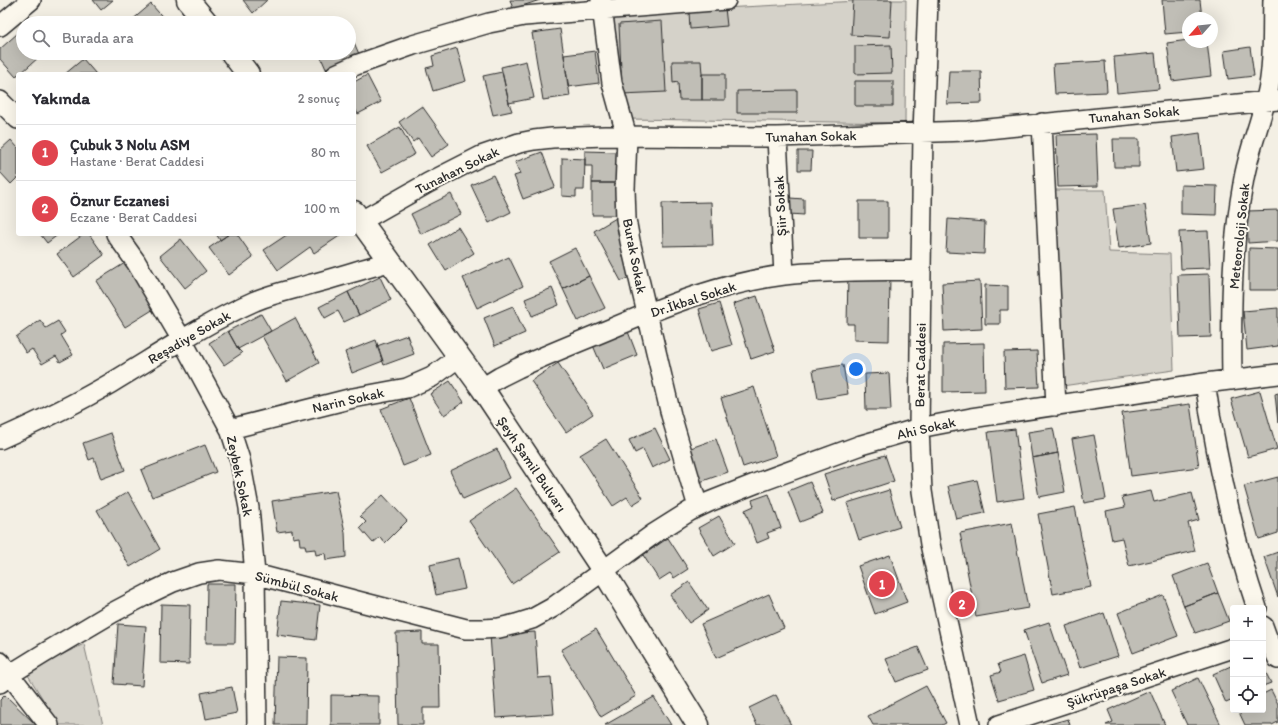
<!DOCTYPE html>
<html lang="tr">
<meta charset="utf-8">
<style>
body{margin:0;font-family:Itim,sans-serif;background:#f7f7f7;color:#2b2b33}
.controls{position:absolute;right:12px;bottom:12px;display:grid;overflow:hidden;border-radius:4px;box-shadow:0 4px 16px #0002}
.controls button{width:36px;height:36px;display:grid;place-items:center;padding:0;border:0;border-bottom:1px solid #e1e1e2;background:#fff;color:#2b2b33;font:20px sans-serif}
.compass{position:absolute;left:1182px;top:12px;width:36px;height:36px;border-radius:50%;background:#fff;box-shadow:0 4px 16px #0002;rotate:243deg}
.you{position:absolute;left:856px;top:369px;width:14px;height:14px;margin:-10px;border:3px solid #fff;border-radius:50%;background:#1a73e8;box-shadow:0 0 0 6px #1a73e833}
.badge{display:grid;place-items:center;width:26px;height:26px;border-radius:50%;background:#1a73e8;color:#fff;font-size:13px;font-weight:700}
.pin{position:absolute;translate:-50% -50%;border:2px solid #fff;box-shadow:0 1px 4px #0006}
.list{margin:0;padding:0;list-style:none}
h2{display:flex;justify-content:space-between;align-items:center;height:52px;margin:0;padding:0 16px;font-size:17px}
h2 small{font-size:13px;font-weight:400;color:#7c7c81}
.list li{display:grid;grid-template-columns:26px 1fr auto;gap:12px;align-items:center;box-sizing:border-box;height:56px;padding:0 16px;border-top:1px solid #e1e1e2}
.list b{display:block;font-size:15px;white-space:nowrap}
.list p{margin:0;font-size:13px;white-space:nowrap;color:#7c7c81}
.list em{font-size:13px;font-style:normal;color:#7c7c81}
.icon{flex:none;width:22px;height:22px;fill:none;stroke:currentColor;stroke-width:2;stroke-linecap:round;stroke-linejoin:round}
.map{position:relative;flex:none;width:1278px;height:725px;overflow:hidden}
.search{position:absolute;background:#fff;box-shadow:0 4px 16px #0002;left:16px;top:16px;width:340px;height:44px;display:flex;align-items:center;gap:10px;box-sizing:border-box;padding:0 14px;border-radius:22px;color:#7c7c81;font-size:15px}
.panel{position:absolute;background:#fff;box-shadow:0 4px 16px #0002;left:16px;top:72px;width:340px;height:164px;border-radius:4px}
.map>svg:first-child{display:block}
.green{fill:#d5d2c9;stroke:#807e7a}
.building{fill:#c0beb6;stroke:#2b2b2b}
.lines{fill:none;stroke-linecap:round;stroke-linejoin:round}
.minor-casing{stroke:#2b2b2b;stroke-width:22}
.major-casing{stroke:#2b2b2b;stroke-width:25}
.minor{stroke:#fbf7ec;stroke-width:19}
.major{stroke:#fbf7ec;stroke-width:22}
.labels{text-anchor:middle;stroke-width:4;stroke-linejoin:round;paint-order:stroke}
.street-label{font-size:14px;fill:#2b2b2b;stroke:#fbf7ec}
</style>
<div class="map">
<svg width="1278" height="725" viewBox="0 0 1278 725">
<rect width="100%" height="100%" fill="#f3efe4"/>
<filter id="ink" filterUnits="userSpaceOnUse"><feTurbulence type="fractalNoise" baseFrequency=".025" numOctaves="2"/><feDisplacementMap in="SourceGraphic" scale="8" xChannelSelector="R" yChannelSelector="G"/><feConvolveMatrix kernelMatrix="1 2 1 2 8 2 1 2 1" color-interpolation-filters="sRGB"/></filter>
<g filter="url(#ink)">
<path class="green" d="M878 0H906L905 123 628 119 606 14Z
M1055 190H1105L1109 252 1170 254 1174 370 1062 386Z
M84 644 103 725H59L26 672Z"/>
<path class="building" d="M93 0H113L101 10Z
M243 0H267L253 13Z
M510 0H540L513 9Z
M853 0H892L890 37 851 35Z
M1162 0H1200L1202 18H1188V32L1165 34Z
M151 4 168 23H132L131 21Z
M725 8 727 26 690 29 689 11Z
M662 21 666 92 622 94 619 24Z
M560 29 570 96 543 100 532 33Z
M349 31 359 54 326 69 319 53H349Z
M18 33 23 39V53H35L39 57 20 74H18L16 77 0 59V49Z
M1188 40V42H1207L1211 76 1172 81 1167 43Z
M891 45 892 73 855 74V46Z
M1250 47 1254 76 1228 79 1224 51Z
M457 48 466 81 433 91 426 68 434 66 432 56Z
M595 51 599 83 568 87 564 55Z
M1155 53 1159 89 1117 93 1114 57Z
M83 59 96 74H65Z
M526 61 534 98 509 103 501 67Z
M672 61H701L702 74V100H679L678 82 673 83Z
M1105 61 1107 92 1055 94 1053 64Z
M949 71H981L982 103 947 104Z
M502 72 509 103 512 111 493 115 483 76Z
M702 74H725V100H702Z
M367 75 381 102 358 114 354 107V82Z
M855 81H893V106H855Z
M797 90V113H737V91Z
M422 106 449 144 431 157 418 138 413 142 399 122Z
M400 127 415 154 382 172 367 146Z
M1200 133 1204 169 1176 172 1172 137Z
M1096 134 1098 186 1058 187 1056 135Z
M1113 139H1139V167H1114Z
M11 140 18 148V177L11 184 0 172V150Z
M585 151 618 152V183H592V166H585Z
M798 151H812L811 170H798Z
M542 152 555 187 523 199 514 176 520 174 515 162Z
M562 158 585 159 584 190H576V197L562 196Z
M493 175 511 212 489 223 471 185Z
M592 183H618L617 215H592Z
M1181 185 1217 186 1216 215 1181 214Z
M451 194 461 214 421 234 411 214Z
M790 198 804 199V215L789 214Z
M859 201H888V238H859Z
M711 202 713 245 663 246 662 203Z
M1145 205 1151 243 1119 248 1113 209Z
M1278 210V241L1248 243 1247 211Z
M616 218 634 275 621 281 594 231Z
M948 219 985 222 984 254 946 252Z
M458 227 474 253 446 271 430 245Z
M1208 231 1210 268 1181 269 1179 232Z
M40 234H59L47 243Z
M84 234H89L104 255 74 277 57 254Z
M216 234H229L220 240Z
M229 234H237L253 257 229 275 209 248Z
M288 234H340L341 235 314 253 310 247 278 270 264 250Z
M181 239 206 271 185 288 160 256Z
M575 248 589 276 563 289 549 261Z
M1249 248 1278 249V290H1249Z
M509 257 523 286 477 308 463 278Z
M125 263 154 309 125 327 96 281Z
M1209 274 1211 337 1180 338 1178 275Z
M848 275 890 276 889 341 854 340V324H847Z
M589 276 605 308 578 321 563 289Z
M380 277 391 300 359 315 348 292Z
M980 281 982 329 944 331 942 283Z
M985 285 1008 286V310H1000V324H985Z
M552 288 559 305 532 316 525 299Z
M348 292 359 315 344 322 338 311 325 318 319 307Z
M757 296 775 351 751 359 733 304Z
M719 303 732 345 711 351 699 309Z
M513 306 525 333 495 346 484 318Z
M1278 308V346L1247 350 1243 311Z
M261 314 271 331 238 349 228 331Z
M295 318 319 363 287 381 262 336Z
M40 320 46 328 58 321 65 332 61 335 73 355 60 362 56 356 42 364 32 349 26 353 16 337Z
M627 329 637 355 603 369 592 343Z
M228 331 238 349 242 353 224 365 209 343Z
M407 335 414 354 384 365 377 346Z
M376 340 383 361 352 373 345 352Z
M984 343 985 391 943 392V344Z
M1037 351 1039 387 1005 388 1004 352Z
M558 363 593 414 566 432 531 381Z
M843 365 848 394 818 399 813 370Z
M889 373 891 410H866L865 374Z
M450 381 464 402 444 415 430 394Z
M754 387 776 456 743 467 721 398Z
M1260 391 1277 449 1248 457 1231 399Z
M1278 393V423L1275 394Z
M409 398 431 455 403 466 381 409Z
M1190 404 1199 467 1131 476 1122 413Z
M655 428 670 459 652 468 643 449 635 453 629 440Z
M1053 428 1058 453 1032 458 1028 432Z
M1015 429 1024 498 997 502 988 432Z
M111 433 125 470 101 479 94 458 89 460 83 443Z
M1094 435 1106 499 1084 503 1072 439Z
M606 439 643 498 632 505 627 497 613 506 580 455Z
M716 439 728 472 700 482 688 449Z
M205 445 216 472 152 497 141 470Z
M497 449 510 478 463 499 450 471Z
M1058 453 1065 492 1039 497 1032 458Z
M885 455 894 481 833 501 824 474Z
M1278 477V533L1259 539 1244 486Z
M977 480 985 513 956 519 948 486Z
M810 482 823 513 800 522 788 491Z
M516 488 560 552 512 584 469 521Z
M889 490 900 527 859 540 847 503Z
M336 491 345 532 346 557 326 560 325 553 316 555 315 549 306 550 305 545H300L299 537 293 538 292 530 277 532 272 501Z
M1151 491 1154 502 1192 493 1199 520 1188 523 1195 551 1129 566 1122 538 1112 540 1106 511 1125 507 1122 497Z
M128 492 160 549 130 567 97 510Z
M769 494 781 528 767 533 769 538 757 543 745 510 754 506 752 500Z
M383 495 407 521 385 543 380 537 373 543 360 528 366 522 360 516Z
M1075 507 1091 587 1053 594 1038 514Z
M719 516 735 543 714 556 698 528Z
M1012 523 1028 608 976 617 960 533Z
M668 538 688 569 674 578 670 573 659 580 643 555Z
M1278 552V597L1264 557Z
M890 555 907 602 875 614 858 566Z
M458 558 465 589 436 595 430 565Z
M1207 563 1218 593 1184 606 1173 576Z
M689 582 708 610 689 623 670 595Z
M207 584H236L235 643H206Z
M1218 593 1229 621 1195 633 1184 606Z
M769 594 784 628 716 658 701 624Z
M1163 595 1178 636 1133 653 1118 613Z
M281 601 320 605 316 640 277 635Z
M161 604 190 605 189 664 160 663Z
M1104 613 1118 656 1080 668 1066 626Z
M1049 622 1067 675 1042 683 1024 630Z
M118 624 146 626 142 686 114 684Z
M596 629 636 696 601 717 561 650Z
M422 632V644H439L440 708H423V725H398L396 633Z
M535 632 538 678 551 677 554 714 496 718 490 635Z
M918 647 928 670 896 682 886 659Z
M1024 656 1034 690 999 700 991 675 1001 672 998 664Z
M277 657 307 658 306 725H275Z
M1233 665V700L1226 703 1213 674Z
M1263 667 1271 683 1263 686Z
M1198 678 1221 725H1187L1171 691Z
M926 686 946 723 942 725H873L868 716Z
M232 687 237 713 206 719 201 693Z
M1271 690 1278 704V722L1272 725H1245L1238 710H1263V694Z
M1150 691 1165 725H1106L1113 722 1108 710Z
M5 695 36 725H0V700Z
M331 695 379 696V725H331Z
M776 695 791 725H757L749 708Z
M654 697 671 725H605Z
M1068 719 1070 725H1046Z"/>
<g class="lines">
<defs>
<path id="minor" d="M601 0 612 83 627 137 625 189 626 219 630 241 671 415 698 507
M928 0 923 133 921 270 919 428 922 491 930 544 970 725
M0 26 31 0
M336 74 356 65 413 45 489 23 524 16 726 0
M0 101 18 119
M1042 123 1056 406
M777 137 784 275
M361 221 428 183 481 156 519 143 534 140 552 138 605 136 777 137 968 131 1278 100
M116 234 136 262 182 340 230 429 240 460 249 508 255 574 257 725
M1232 380C1231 315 1231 249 1243 184 1248 150 1263 118 1269 85 1274 58 1272 27 1273 0
M1205 383C1217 460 1232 535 1257 608
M482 388 500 377 518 368C548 354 579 342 610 329 666 305 723 283 784 275 829 270 875 271 921 270
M230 429 353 398 407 388 432 377 459 357
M0 439C38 422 75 404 111 383 158 355 205 323 255 301 272 294 290 290 308 285 335 278 362 269 389 262
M1263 626 1267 637 1278 659
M0 662 49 725
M0 683 9 675 43 654 112 613 150 593 173 582 199 573 219 570 255 574 361 602 466 629H483L499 628 516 624 532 619 552 608 655 533 690 511 709 502 757 483 861 445 892 436 919 428 971 418 1205 383 1278 374
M999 725 1233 648"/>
<path id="major" d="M188 0 207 23
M232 53 248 74
M354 212 482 388 603 570 698 725"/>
</defs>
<use href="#minor" class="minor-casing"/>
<use href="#major" class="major-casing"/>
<use href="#minor" class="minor"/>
<use href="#major" class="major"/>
</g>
</g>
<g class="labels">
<g class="street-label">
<text transform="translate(1134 114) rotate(-5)" y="5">Tunahan Sokak</text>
<text transform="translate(811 136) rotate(-1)" y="5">Tunahan Sokak</text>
<text transform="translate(457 170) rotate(-26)" y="5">Tunahan Sokak</text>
<text transform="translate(780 206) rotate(-93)" y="5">Şiir Sokak</text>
<text transform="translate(1239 236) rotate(-84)" y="5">Meteoroloji Sokak</text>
<text transform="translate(635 256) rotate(79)" y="5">Burak Sokak</text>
<text transform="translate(693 299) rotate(-18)" y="5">Dr.İkbal Sokak</text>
<text transform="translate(189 337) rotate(-30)" y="5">Reşadiye Sokak</text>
<text transform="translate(920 365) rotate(-89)" y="5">Berat Caddesi</text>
<text transform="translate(348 400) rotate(-13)" y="5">Narin Sokak</text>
<text transform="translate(926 428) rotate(-13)" y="5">Ahi Sokak</text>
<text transform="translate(532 464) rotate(56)" y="5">Şeyh Şamil Bulvarı</text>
<text transform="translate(240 476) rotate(78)" y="5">Zeybek Sokak</text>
<text transform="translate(297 586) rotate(15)" y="5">Sümbül Sokak</text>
<text transform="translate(1116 687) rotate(-18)" y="5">Şükrüpaşa Sokak</text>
</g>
</g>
</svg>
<div class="controls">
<button>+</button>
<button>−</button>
<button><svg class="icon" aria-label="locate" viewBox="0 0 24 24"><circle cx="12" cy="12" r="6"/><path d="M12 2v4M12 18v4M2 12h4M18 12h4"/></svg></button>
</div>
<svg class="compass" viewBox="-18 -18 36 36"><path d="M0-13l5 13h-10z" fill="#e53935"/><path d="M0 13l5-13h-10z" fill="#7c7c81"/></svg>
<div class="you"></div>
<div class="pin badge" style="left:882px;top:584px;background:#e0444e">1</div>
<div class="pin badge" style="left:962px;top:604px;background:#e0444e">2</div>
<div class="search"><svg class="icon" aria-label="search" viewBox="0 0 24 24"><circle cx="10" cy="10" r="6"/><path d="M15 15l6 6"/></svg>Burada ara</div>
<section class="panel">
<h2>Yakında<small>2 sonuç</small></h2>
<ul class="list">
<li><span class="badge" style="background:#e0444e">1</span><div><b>Çubuk 3 Nolu ASM</b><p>Hastane · Berat Caddesi</p></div><em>80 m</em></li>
<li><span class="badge" style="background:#e0444e">2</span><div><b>Öznur Eczanesi</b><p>Eczane · Berat Caddesi</p></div><em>100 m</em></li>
</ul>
</section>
</div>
